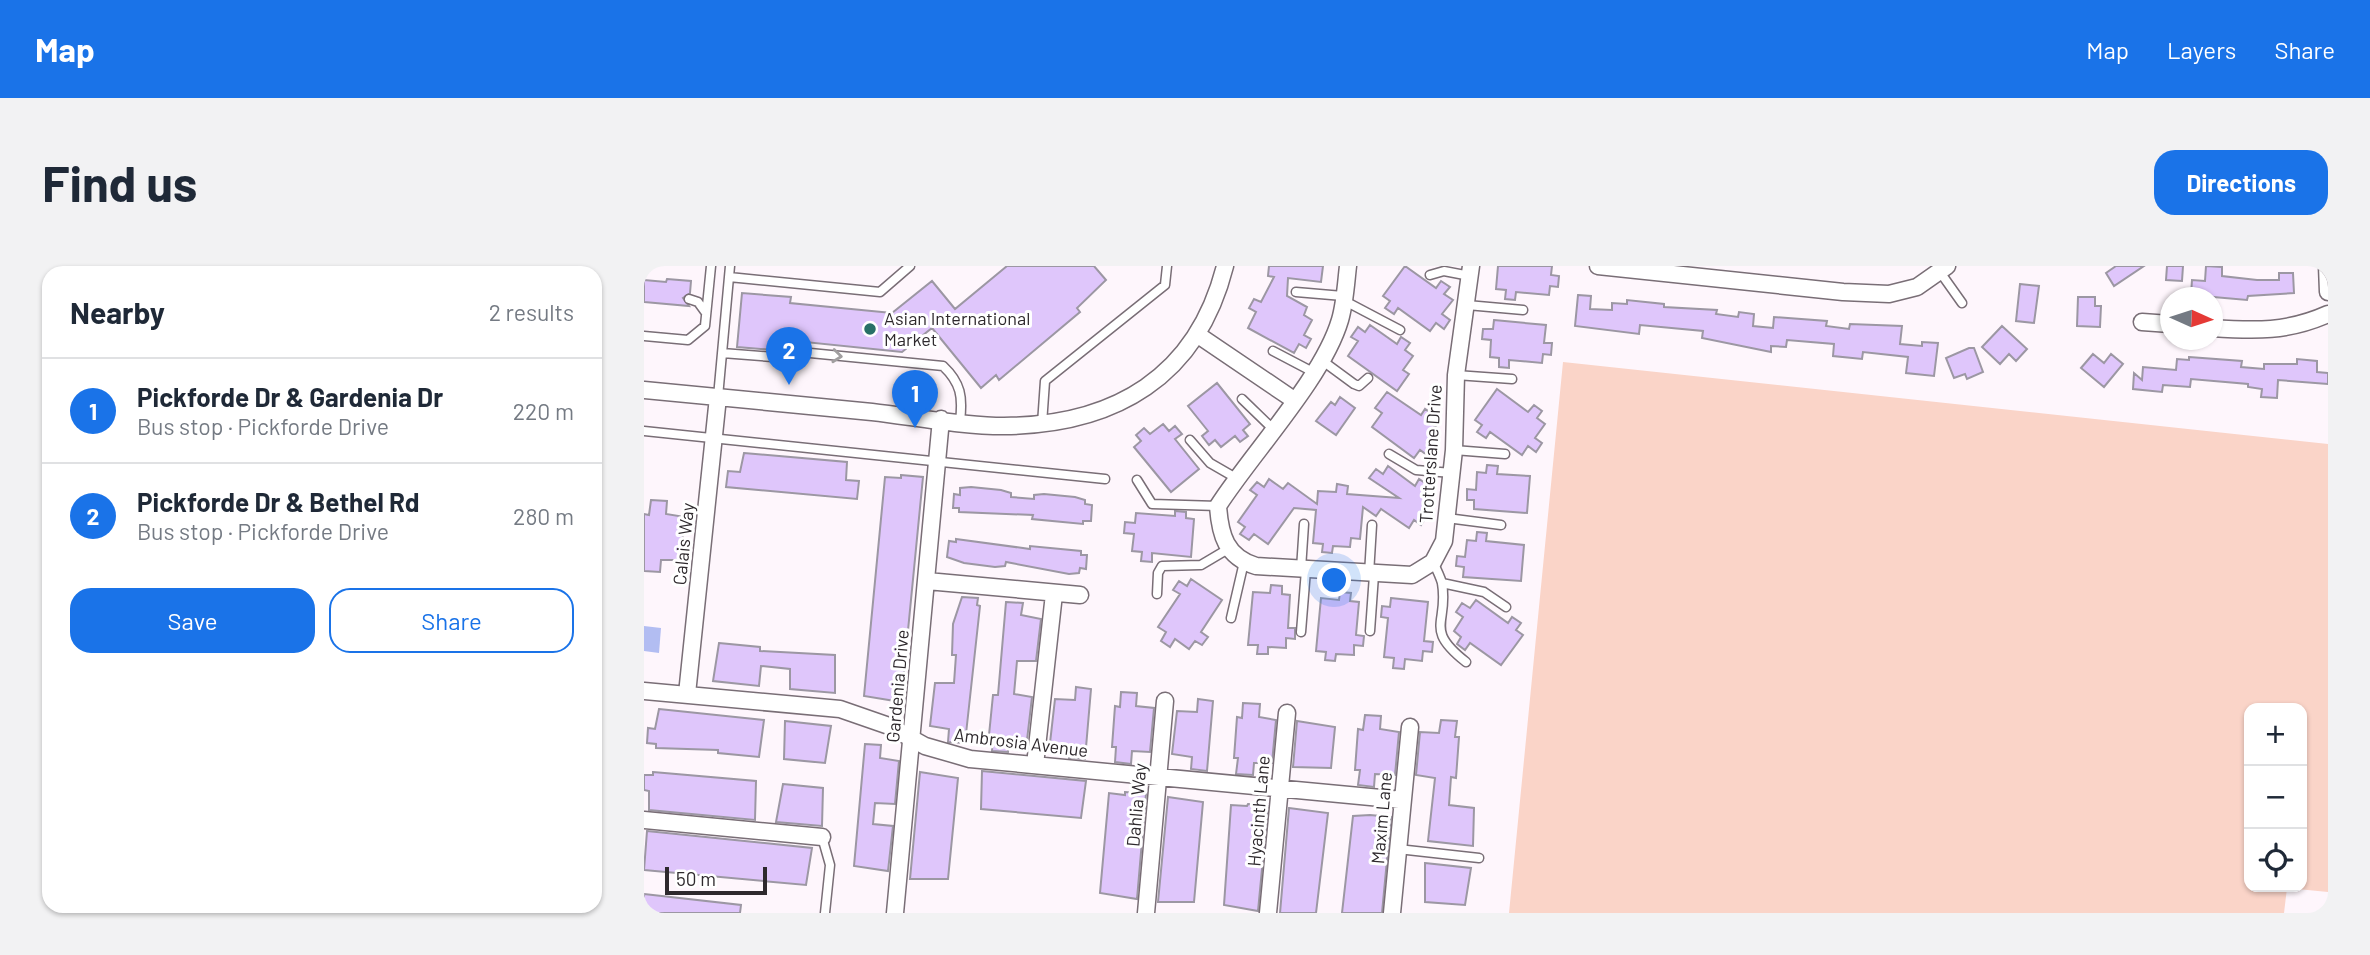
<!DOCTYPE html>
<meta charset="utf-8">
<style>
body{margin:0;font-family:Barlow,sans-serif;background:#f2f2f3;color:#1f2937}
.controls{position:absolute;right:21px;bottom:21px;display:grid;overflow:hidden;border-radius:14px;box-shadow:0 2px 5px #0004}
.controls button{width:63px;height:63px;display:grid;place-items:center;padding:0;border:0;border-bottom:2px solid #e0e1e3;background:#fff;color:#1f2937;font:35px sans-serif}
.compass{position:absolute;left:1516px;top:21px;width:63px;height:63px;border-radius:50%;background:#fff;box-shadow:0 2px 5px #0004;rotate:93deg}
.scale{position:absolute;left:21px;bottom:18px;width:102px;box-sizing:border-box;padding-left:7px;border:4px solid #2e292d;border-top:0;font-size:19px;line-height:24px;white-space:nowrap;color:#2e292d;-webkit-text-stroke:5px #fff;paint-order:stroke}
.you{position:absolute;left:691px;top:315px;width:24px;height:24px;margin:-18px;border:5px solid #fff;border-radius:50%;background:#1a73e8;box-shadow:0 0 0 10px #1a73e833}
.badge{display:grid;place-items:center;width:46px;height:46px;border-radius:50%;background:#1a73e8;color:#fff;font-size:23px;font-weight:700}
.pin{position:absolute;translate:-50% -58px;filter:drop-shadow(0 2px 4px #0008)}
.pin::after{content:'';position:absolute;top:37px;width:24px;height:21px;background:inherit;clip-path:polygon(0 0,100% 0,50% 100%)}
.list{margin:0;padding:0;list-style:none}
h2{display:flex;justify-content:space-between;align-items:center;height:91px;margin:0;padding:0 28px;font-size:30px}
h2 small{font-size:23px;font-weight:400;color:#747a83}
.list li{display:grid;grid-template-columns:46px 1fr auto;gap:21px;align-items:center;box-sizing:border-box;height:105px;padding:0 28px;border-top:2px solid #e0e1e3}
.list b{display:block;font-size:26px;white-space:nowrap}
.list p{margin:0;font-size:23px;white-space:nowrap;color:#747a83}
.list em{font-size:23px;font-style:normal;color:#747a83}
.actions{display:flex;gap:14px;padding:21px 28px}
.actions a{flex:1;padding:16px 0;border:2px solid #1a73e8;border-radius:21px;text-align:center;font-size:24px;color:#1a73e8}
.actions .main{background:#1a73e8;color:#fff}
.icon{flex:none;width:38px;height:38px;fill:none;stroke:currentColor;stroke-width:2;stroke-linecap:round;stroke-linejoin:round}
.map{position:relative;flex:none;width:1684px;height:647px;overflow:hidden;border-radius:21px}
header{display:flex;align-items:center;gap:42px;box-sizing:border-box;height:98px;padding:0 35px;background:#1a73e8;color:#fff}
header strong{font-size:33px}
nav{display:flex;gap:38px;margin-inline-start:auto;font-size:24px}
.intro{display:flex;align-items:center;justify-content:space-between;box-sizing:border-box;height:168px;padding:0 42px}
h1{margin:0;font-size:49px}
.button{padding:18px 32px;border-radius:21px;background:#1a73e8;color:#fff;font-size:24px;font-weight:700}
main{display:flex;gap:42px;padding:0 42px}
aside{flex:1;background:#fff;border-radius:21px;box-shadow:0 2px 5px #0004}
.map>svg:first-child{display:block}
.green{fill:#fad4c8;fill-rule:evenodd}
.water{fill:#b2bdf2}
.building{fill:#dfc6fb;stroke:#9c97a3;stroke-width:2}
.lines{fill:none;stroke-linecap:round;stroke-linejoin:round}
.lane-casing{stroke:#796e76;stroke-width:11}
.street-casing{stroke:#796e76;stroke-width:19}
.lane{stroke:#fff;stroke-width:8}
.street{stroke:#fff;stroke-width:16}
.oneway{stroke:#a19fa0}
.poi-dot{fill:#287067;stroke:#fff;stroke-width:2.5}
.labels{text-anchor:middle;stroke-width:6;stroke-linejoin:round;paint-order:stroke}
.poi-label{font-size:18px;fill:#2e292d;stroke:#fff;text-anchor:start}
.street-label{font-size:18px;fill:#2e292d;stroke:#fff}
</style>
<header>
<strong>Map</strong>
<nav><a>Map</a><a>Layers</a><a>Share</a></nav>
</header>
<div class="intro"><h1>Find us</h1><a class="button">Directions</a></div>
<main>
<aside>
<h2>Nearby<small>2 results</small></h2>
<ul class="list">
<li><span class="badge">1</span><div><b>Pickforde Dr &amp; Gardenia Dr</b><p>Bus stop · Pickforde Drive</p></div><em>220 m</em></li>
<li><span class="badge">2</span><div><b>Pickforde Dr &amp; Bethel Rd</b><p>Bus stop · Pickforde Drive</p></div><em>280 m</em></li>
</ul>
<div class="actions"><a class="main">Save</a><a>Share</a></div>
</aside>
<div class="map">
<svg width="1684" height="647" viewBox="0 0 1684 647">
<rect width="100%" height="100%" fill="#fef6fc"/>
<path class="green" d="M919 96 1684 178V626L1643 622 1640 647H865ZM1658 442V621H1605V442Z"/>
<path class="water" d="M0 360 17 362 15 387 0 385Z"/>
<path class="building" d="M363 0H450L462 14 433 42 436 46 355 114 352 109 337 122 288 62 258 86 142 74 141 85 93 81 98 27 147 31 146 37 248 47 288 15 311 43Z
M625 0H679L677 16 644 12 643 30 663 41 660 49 668 54 660 69 667 73 662 82 655 78 650 87 604 62 612 46 605 42 610 33 617 36 630 11 624 10Z
M761 0 792 22 797 15 806 21 800 28 809 34 798 48 806 54 800 63 792 57 786 65 754 42 750 48 741 42 746 35 739 30Z
M854 0H908L907 9 915 10 914 21 906 20 905 29 872 26 871 34 861 33 862 24 852 23Z
M1472 0H1500L1470 20 1462 7Z
M1523 0H1539L1538 15 1522 14Z
M1562 0 1578 1V10L1613 14H1635V7H1649L1650 27 1604 30 1603 34 1547 29 1548 14 1561 15Z
M23 13 47 15 46 27 39 32 45 40 0 36V14L22 16Z
M1376 18 1395 20 1390 57 1372 55Z
M934 29 947 30 946 43 968 44V37L983 38V34L1020 38V41L1073 44 1072 48 1094 51 1095 46 1110 48 1109 60 1129 62 1130 51 1183 55 1182 60 1205 63 1206 58 1258 60 1256 78 1278 80V76L1294 77 1290 110 1262 107 1264 91 1219 86 1218 93 1189 90 1190 78 1143 74 1142 81 1127 80V86L1058 72 1059 65 996 59 995 68 931 60Z
M1434 31H1451V40H1457L1456 61 1433 60Z
M850 54 902 59 900 77H908L907 89 899 88 898 97 865 94V102L855 101V92L846 91 847 74 838 73 839 63H849Z
M726 59 753 78 757 71 766 77 761 84 769 90 759 104 765 108 753 125 704 90 714 75 707 71 714 61 721 66Z
M1358 60 1383 83 1372 95 1365 88 1356 98 1338 81Z
M1325 82H1330L1339 106 1323 113 1321 108 1310 112 1302 92Z
M1449 88 1460 97 1467 88 1479 98 1460 121 1437 102Z
M1545 91 1598 95 1597 101 1620 103V98H1653V93L1673 95V106L1684 107V118L1634 114 1633 132 1617 131 1618 123 1604 121V118L1547 113 1546 121 1519 119 1518 126 1489 123 1490 107 1498 114 1499 101 1532 104 1533 93 1545 94Z
M573 117 606 158 599 164 604 170 596 176 591 170 577 181 571 174 565 179 558 170 564 165 544 140Z
M853 123 884 146 890 139 898 145 893 152 901 158 891 172 898 177 892 186 884 180 878 189 846 166 842 172 833 166 838 159 831 154Z
M743 126 777 149 781 143 790 149 785 156 793 162 783 176 789 180 783 189 776 184 770 192 728 161 738 147 731 142Z
M696 131 711 142 692 169 672 155 687 136 691 139Z
M519 158 525 165 531 160 538 168 531 173 555 203 527 226 490 181 497 175 492 169 500 162 506 168Z
M100 187 203 196 202 214 215 215 213 233 82 221 84 205 96 206Z
M843 199 854 200 853 208 886 210 883 247 830 243V234H823V223L832 224 833 206 842 207Z
M744 200 771 220 775 213 784 219 779 226 787 232 777 246 783 250 777 259 770 254 765 262 737 243 732 250 719 241 716 273 707 272 706 281 689 280 688 287 678 286 679 278 669 277 672 244 650 242 624 278 610 268 605 274 596 268 601 261 594 256 613 229 606 224 613 216 620 221 625 213 639 223 644 217 673 238 674 225 692 226 693 218 704 220 703 228 755 232 725 212 732 203 739 208Z
M257 209 279 211 257 436 220 430 241 211 257 212Z
M327 221 357 224 367 227V231L390 233V229L400 228 431 231 441 234V238L448 239 447 255H439V258L388 253 389 249 315 246V242H309L310 228 316 229V222Z
M7 234 23 235 22 248 41 251 36 294H17L16 306 0 305V248L5 249Z
M531 245 542 246V252L550 253 547 291 508 287V296L497 295 498 286 488 285 490 268 480 267 481 256 491 257 492 247 531 250Z
M833 266 843 267 842 275 880 279 877 315 819 311 820 301 812 300 813 290 821 291 823 274 832 275Z
M312 273 386 283V280L437 285V289H443L442 303 436 302 435 307 425 308 362 296 361 300 351 301 320 297 303 291 305 275 312 276Z
M547 313 578 334 557 366 564 371 558 379 551 375 545 383 531 373 526 381 517 375 522 366 514 361 536 328 529 324 535 315 543 320Z
M627 319 638 320V328L646 329 644 362H651V373L642 372V382L624 381V388H613L614 379H604L609 326 626 327Z
M696 326 707 327 706 335 715 336 712 369 720 370 719 380 710 379V389L692 388 691 395 681 394 682 386 672 385 677 332 695 334Z
M318 331 334 332 333 339 336 340 321 477 304 476 305 463 286 460 291 417H310L312 389H308L309 358Z
M747 332 784 336 780 375 789 376 788 386 779 385 778 395 761 393 760 403 749 402 750 392 740 391 744 352 737 351 738 340 746 341Z
M832 334 864 357 868 351 877 357 872 364 879 369 857 399 826 377 821 384 813 378 817 371 810 365 819 351 812 346 818 337 826 342Z
M362 336 379 337 377 349 397 353 392 395H373L370 428 388 431 383 474H365L364 486 348 485 349 469H345L349 429H354Z
M75 377 116 381V385L191 389V427L146 423V403L117 400 115 420 69 415Z
M432 421 447 423 441 493 425 492 426 480 406 477 411 433 431 434Z
M477 426 493 427 492 440 510 442 506 486 488 485 487 498 471 496 472 481H468L471 440 476 441Z
M554 433 569 435 563 505 547 503 548 491 528 488 533 445 553 446Z
M599 437 616 438 615 451 632 454 628 497H610L609 509 592 508 594 492H590L593 451 598 452Z
M15 443 120 454 115 491 74 487V484L12 482V478L3 477 4 462 11 463Z
M721 449 737 450 736 463 755 466 751 509 731 508 730 521 714 519 716 504H711L714 463 719 464Z
M797 454 813 455 811 471H815L812 512 807 511 805 539 830 542 829 580 784 575 791 512 772 509 776 466 795 467Z
M141 455 187 460 181 497 140 493Z
M653 455 691 461 687 502 649 501Z
M221 478 237 479 236 492 255 495 251 538 231 537 229 558 249 560 244 605 210 600Z
M338 505 442 515 437 552 337 543Z
M9 506 112 515 111 554 5 544V525L0 524V509H9Z
M276 506 314 512 304 613H266Z
M139 518 179 522 178 560 132 556Z
M481 526 502 528 493 633 456 627 465 527 481 529Z
M524 531 559 536 550 636H514Z
M604 538 624 540 614 645 580 639 587 539 603 540Z
M645 542 684 547 672 647H636Z
M726 549 747 551 738 647H698L709 550Z
M3 565 168 582 162 619 0 604Z
M781 597 827 602 821 639 781 636Z
M0 628 97 639 96 647H0Z"/>
<g class="lines">
<defs>
<path id="lane" d="M1296 6 1318 37
M786 9 800 5 826 10
M85 11 236 26 266 0
M652 26 699 30
M45 33 54 36 62 47
M699 34 756 64
M823 39 879 44
M0 70 44 74 61 60 67 0
M629 85 669 106
M78 87 142 92 156 86 299 100C317 117 319 131 316 155
M676 93 710 118 715 120 724 112
M812 109 868 113
M74 131 86 0
M598 133 629 163
M398 158 401 115 521 19 523 0
M0 165 461 213
M546 174 566 197 592 212
M810 184 861 188
M745 188 772 204 808 207
M493 214 508 238 574 240
M803 252 857 259
M789 296C792 302 796 310 798 317 805 358 779 362 822 396
M657 303 660 258
M725 308 728 259
M798 317 840 326 862 341
M513 328 514 307 518 300 557 299 584 283
M587 352 600 296
M726 365 730 309
M657 366 662 304
M178 571 186 599 181 647
M754 583 835 592"/>
<path id="street" d="M704 0C702 17 701 37 696 54 679 112 608 187 574 240 576 269 582 291 612 300L768 309 789 296 800 275 810 184 812 109 827 0
M954 0 1199 26 1245 28 1273 21 1303 0
M1683 0 1684 26
M1498 56 1526 58
M1568 62C1611 65 1644 66 1684 48
M554 69 650 134
M0 124C76 132 152 139 228 146 271 151 317 160 360 160 471 159 553 111 581 0
M283 315 436 329
M0 425 196 443 245 460 281 480 326 493 758 534
M43 428 74 131
M391 499 410 328
M0 554 178 571
M251 647 297 153
M502 647 521 435
M624 647 643 447
M748 647 766 461"/>
</defs>
<use href="#lane" class="lane-casing"/>
<use href="#street" class="street-casing"/>
<use href="#lane" class="lane"/>
<use href="#street" class="street"/>
</g>
<defs><path id="oneway-chevron" d="M-2-3.5L2.5 0L-2 3.5" fill="none" stroke-width="1.6" stroke-linecap="round" stroke-linejoin="round" transform="scale(1.75)"/></defs>
<use class="oneway" href="#oneway-chevron" transform="translate(193 90) rotate(6)"/>
<circle class="poi-dot" cx="226" cy="63" r="7"/>
<g class="labels">
<g class="poi-label">
<text x="240" y="59">Asian International<tspan x="240" dy="21">Market</tspan></text>
</g>
<g class="street-label">
<text transform="translate(787 188) rotate(-86)" y="6">Trotterslane Drive</text>
<text transform="translate(40 278) rotate(-84)" y="6">Calais Way</text>
<text transform="translate(254 420) rotate(-85)" y="6">Gardenia Drive</text>
<text transform="translate(377 477) rotate(7)" y="6">Ambrosia Avenue</text>
<text transform="translate(493 539) rotate(-85)" y="6">Dahlia Way</text>
<text transform="translate(615 545) rotate(-85)" y="6">Hyacinth Lane</text>
<text transform="translate(738 552) rotate(-85)" y="6">Maxim Lane</text>
</g>
</g>
</svg>
<div class="controls">
<button>+</button>
<button>−</button>
<button><svg class="icon" aria-label="locate" viewBox="0 0 24 24"><circle cx="12" cy="12" r="6"/><path d="M12 2v4M12 18v4M2 12h4M18 12h4"/></svg></button>
</div>
<svg class="compass" viewBox="-18 -18 36 36"><path d="M0-13l5 13h-10z" fill="#e53935"/><path d="M0 13l5-13h-10z" fill="#747a83"/></svg>
<div class="scale">50 m</div>
<div class="you"></div>
<div class="pin badge" style="left:271px;top:162px">1</div>
<div class="pin badge" style="left:145px;top:119px">2</div>
</div>
</main>
